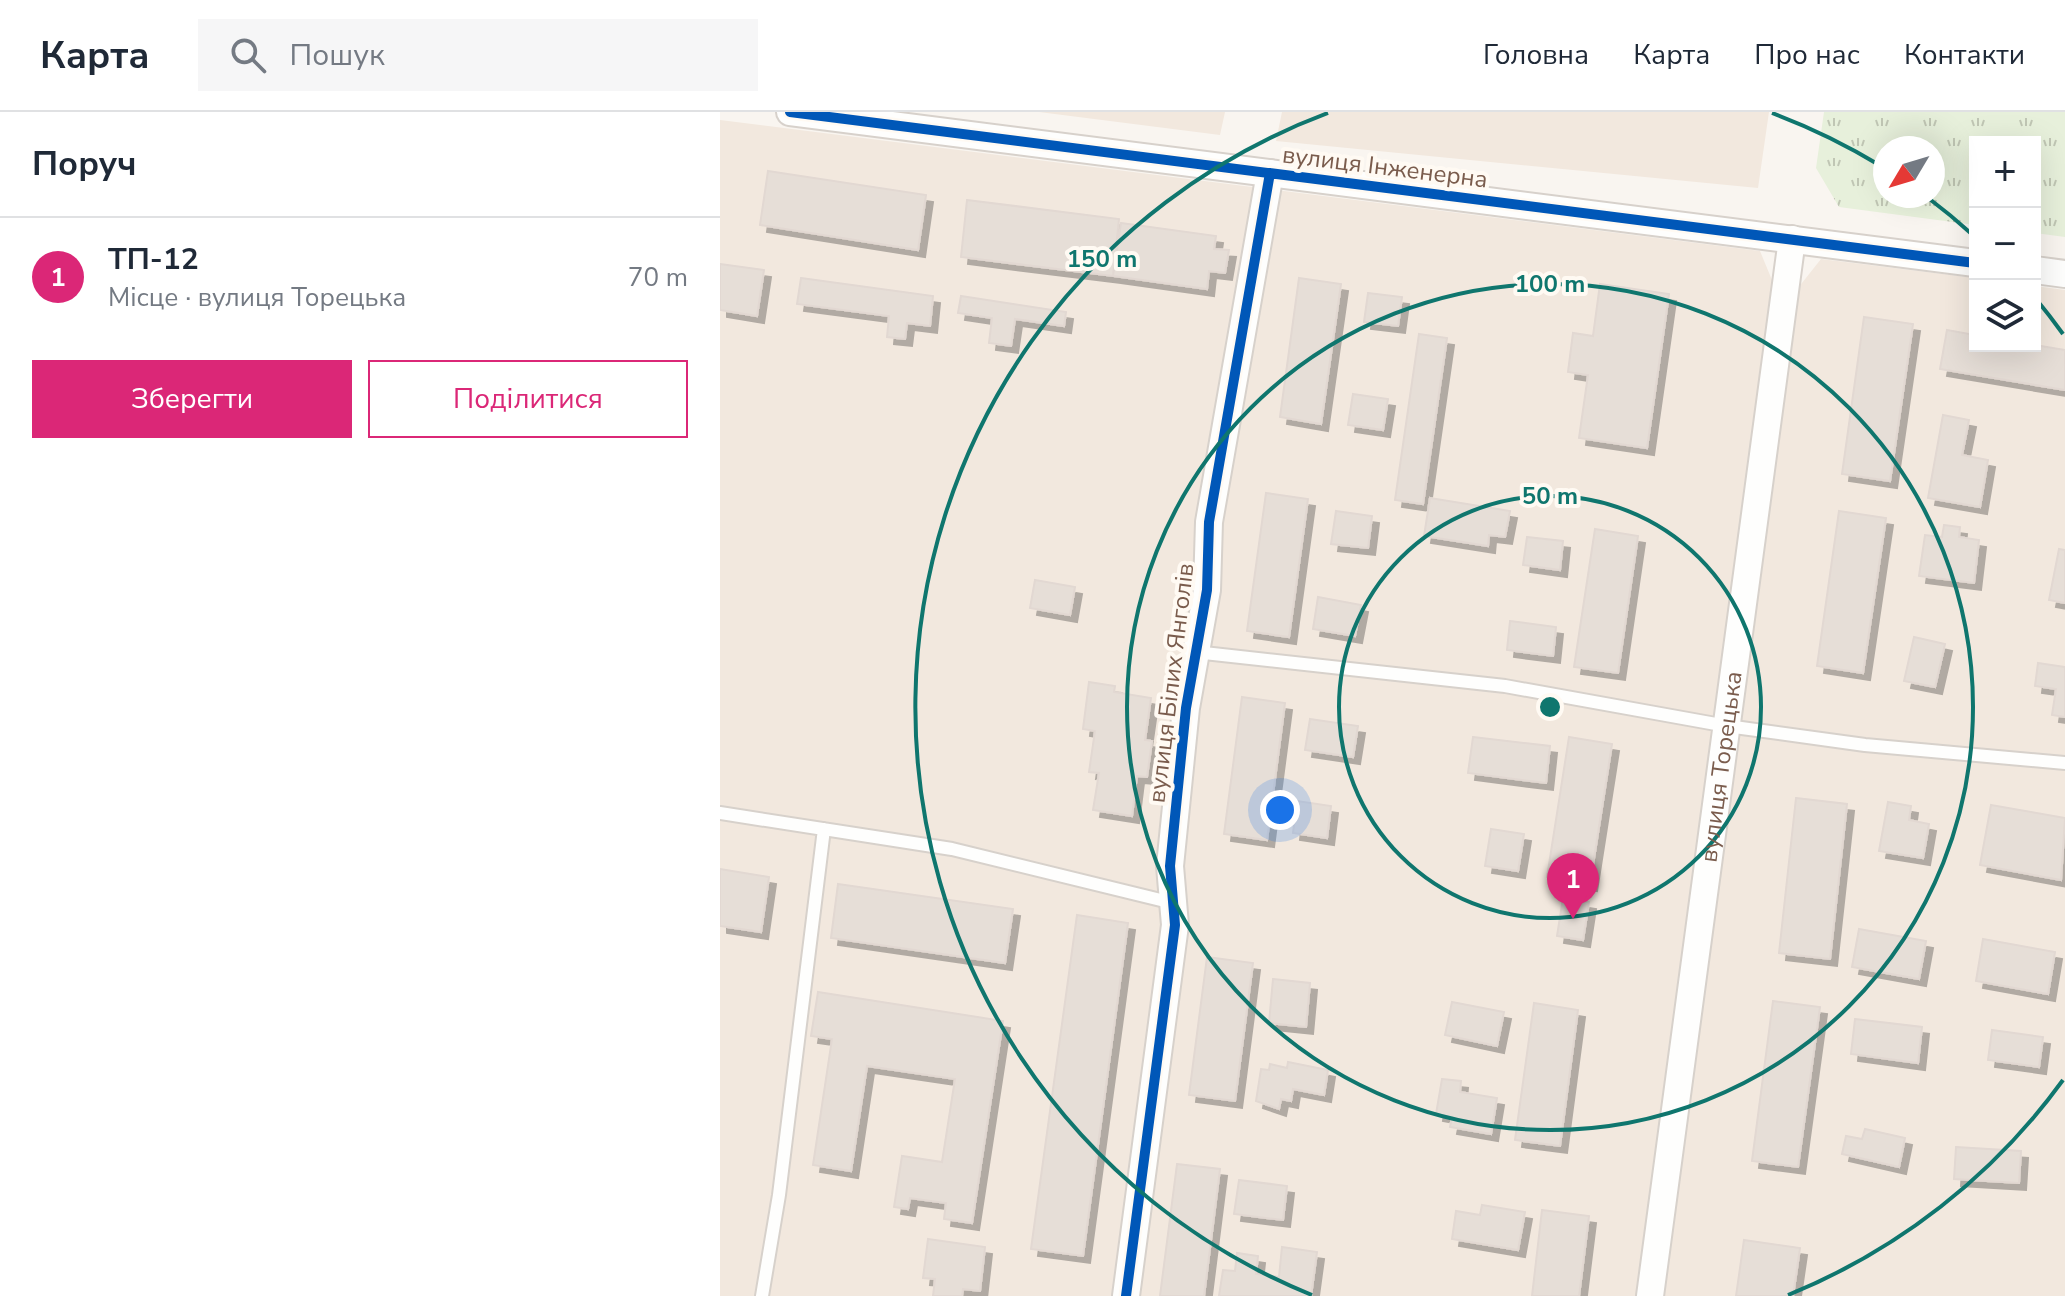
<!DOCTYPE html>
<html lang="uk">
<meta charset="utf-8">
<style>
body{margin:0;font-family:"Nunito Sans",sans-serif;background:#f6f6f7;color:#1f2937}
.controls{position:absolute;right:24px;top:24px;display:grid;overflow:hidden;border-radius:0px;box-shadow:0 8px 32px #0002}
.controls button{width:72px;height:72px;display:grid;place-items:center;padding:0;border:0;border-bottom:2px solid #e0e1e3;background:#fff;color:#1f2937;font:40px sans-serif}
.compass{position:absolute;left:1153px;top:24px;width:72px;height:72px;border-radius:50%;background:#fff;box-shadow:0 8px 32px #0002;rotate:232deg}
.you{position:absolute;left:560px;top:698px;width:28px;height:28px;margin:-20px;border:6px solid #fff;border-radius:50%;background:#1a73e8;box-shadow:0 0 0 12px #1a73e833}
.badge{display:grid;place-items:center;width:52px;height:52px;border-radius:50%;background:#db2777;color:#fff;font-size:26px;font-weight:700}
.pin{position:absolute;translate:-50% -66px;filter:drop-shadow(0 2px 4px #0008)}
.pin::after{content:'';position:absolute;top:42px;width:28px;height:24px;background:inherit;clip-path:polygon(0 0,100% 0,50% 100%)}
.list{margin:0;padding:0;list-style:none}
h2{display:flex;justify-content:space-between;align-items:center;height:104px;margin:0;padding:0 32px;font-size:34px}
h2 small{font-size:26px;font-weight:400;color:#747a83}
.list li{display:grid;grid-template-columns:52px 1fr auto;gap:24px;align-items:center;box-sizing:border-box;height:120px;padding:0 32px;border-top:2px solid #e0e1e3}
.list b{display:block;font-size:30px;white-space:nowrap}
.list p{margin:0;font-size:26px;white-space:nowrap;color:#747a83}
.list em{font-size:26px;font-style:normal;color:#747a83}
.actions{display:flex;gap:16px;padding:24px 32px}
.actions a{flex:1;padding:18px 0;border:2px solid #db2777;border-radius:0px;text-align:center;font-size:28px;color:#db2777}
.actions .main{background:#db2777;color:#fff}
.icon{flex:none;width:44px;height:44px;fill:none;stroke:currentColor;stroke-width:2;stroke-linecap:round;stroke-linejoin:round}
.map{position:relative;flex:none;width:1345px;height:1184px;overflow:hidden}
header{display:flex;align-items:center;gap:48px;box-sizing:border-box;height:112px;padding:0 40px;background:#fff;border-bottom:2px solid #e0e1e3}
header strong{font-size:38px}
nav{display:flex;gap:44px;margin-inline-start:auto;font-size:28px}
.search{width:560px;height:72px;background:#f6f6f7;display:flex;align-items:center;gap:20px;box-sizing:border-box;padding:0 28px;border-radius:0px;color:#747a83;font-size:30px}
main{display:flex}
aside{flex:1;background:#fff}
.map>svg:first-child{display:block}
.residential{fill:#f2e8de}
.grass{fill:url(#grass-tufts);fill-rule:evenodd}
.building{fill:#e6ded7;stroke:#e2d8d2;stroke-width:2;filter:url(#shadow)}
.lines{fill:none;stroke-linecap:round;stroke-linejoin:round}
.lane-casing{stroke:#d7d1cb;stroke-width:16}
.street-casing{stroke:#d7d1cb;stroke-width:30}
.lane{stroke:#fefefd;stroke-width:12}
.street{stroke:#fefefd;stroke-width:26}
.cycleway-casing{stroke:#fffaf3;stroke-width:15}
.cycleway{stroke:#0057b8;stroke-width:10}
.ring{fill:none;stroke:#0f766e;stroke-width:4}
.labels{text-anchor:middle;stroke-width:8;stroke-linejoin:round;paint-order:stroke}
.street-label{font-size:24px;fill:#7a5c4d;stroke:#fffaf3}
.centre{fill:#0f766e;stroke:#fffaf3;stroke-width:4}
.ring-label{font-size:24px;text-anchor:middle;font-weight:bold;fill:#0f766e;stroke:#fffaf3;stroke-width:8;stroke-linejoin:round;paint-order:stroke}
</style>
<header>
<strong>Карта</strong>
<div class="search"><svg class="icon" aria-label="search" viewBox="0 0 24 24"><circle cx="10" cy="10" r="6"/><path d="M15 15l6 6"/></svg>Пошук</div>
<nav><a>Головна</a><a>Карта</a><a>Про нас</a><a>Контакти</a></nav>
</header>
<main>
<aside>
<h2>Поруч<small></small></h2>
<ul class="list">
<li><span class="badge">1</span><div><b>ТП-12</b><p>Місце · вулиця Торецька</p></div><em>70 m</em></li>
</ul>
<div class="actions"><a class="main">Зберегти</a><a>Поділитися</a></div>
</aside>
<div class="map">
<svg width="1345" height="1184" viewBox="0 0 1345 1184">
<defs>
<pattern id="grass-tufts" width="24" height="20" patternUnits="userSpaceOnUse" patternTransform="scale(2)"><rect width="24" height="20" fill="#e7f0db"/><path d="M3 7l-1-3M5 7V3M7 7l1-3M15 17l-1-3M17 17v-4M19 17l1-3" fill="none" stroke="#c0c6b4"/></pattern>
<filter id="shadow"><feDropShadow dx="7" dy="7" stdDeviation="0" flood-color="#0004"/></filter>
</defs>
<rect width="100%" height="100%" fill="#f9f5f0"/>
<path class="residential" d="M319 0H505L500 23Z
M562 0H1049L1038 76 556 29Z
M0 8 1040 139 1054 173 918 1184H0Z
M1101 147 1255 166V234H1315V174L1345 178V1184H942L1078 176Z"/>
<path class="grass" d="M1104 0H1345V125L1315 121V30H1255V113L1119 95 1096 56ZM1165 36H1213V84H1165Z"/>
<path class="building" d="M48 59 206 83 198 138 40 113Z
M247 88 399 107 393 164 241 145Z
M401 111 496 124 494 137 509 138 505 161 489 159 487 177 393 164Z
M0 152 44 158 37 204 0 198Z
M81 166 213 184 210 214 187 211 185 227 167 225 169 204 77 192Z
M579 166 621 172 601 312 560 305Z
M880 172 949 182 927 336 859 326 868 263 848 260 853 221 873 224Z
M648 181 682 185 678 214 644 210Z
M241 184 346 200 344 214 295 207 291 234 269 231 272 206 238 201Z
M1144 205 1193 212 1170 369 1122 362Z
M1227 218 1255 223V234L1315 233 1345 238V278L1220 257Z
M699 222 727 226 703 392 675 388Z
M633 282 668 287 663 318 628 313Z
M1223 303 1249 308 1242 343 1268 348 1260 395 1208 386Z
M546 381 588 387 569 525 527 519Z
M710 386 790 399 785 425 769 423 768 434 704 424Z
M616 399 652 404 648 436 611 432Z
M1119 399 1166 406 1143 561 1097 554Z
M1224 413 1240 415 1239 425 1259 428 1254 471 1199 464 1205 423 1222 425Z
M875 417 918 424 898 561 854 555Z
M807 425 843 429 840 458 803 453Z
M1339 437 1345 438V491L1329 488Z
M315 468 355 475 350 503 310 496Z
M598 485 641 493 635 524 593 517Z
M790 509 836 515 833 544 787 538Z
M1194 525 1225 532 1215 575 1184 569Z
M1318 551 1345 555V605L1332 603 1336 577 1315 574Z
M369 570 395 574 394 580 431 586 425 628 432 629 427 665 417 664 412 704 373 698 379 661 369 660 375 619 363 617Z
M522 585 565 591 547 728 504 722Z
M590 607 638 614 633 645 585 638Z
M753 625 830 634 826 671 748 661Z
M849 625 892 632 870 772 827 765Z
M1076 686 1127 692 1110 847 1059 841Z
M577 689 611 694 607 726 573 721Z
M1168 690 1191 694 1189 708 1209 712 1203 746 1159 739Z
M1271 693 1345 706 1341 768 1260 753Z
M771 717 804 722 798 759 765 754Z
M0 757 49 765 41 820 0 814Z
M118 772 293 797 285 851 111 826Z
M843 786 869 790 863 828 837 824Z
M357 803 408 811 363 1144 311 1137Z
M1139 817 1206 829 1199 867 1132 855Z
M1263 827 1335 840 1328 882 1256 869Z
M487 845 533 851 515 989 469 983Z
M553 867 590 871 586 915 549 911Z
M98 880 283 909 252 1111 224 1107 226 1091 190 1086 188 1097 174 1095 182 1044 222 1050 235 967 147 954 131 1059 93 1053 112 927 91 924Z
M1053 889 1100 895 1078 1055 1032 1049Z
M732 890 784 900 777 934 725 923Z
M814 891 858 898 840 1034 795 1028Z
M1135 907 1202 915 1198 951 1131 942Z
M1272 918 1323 925 1319 955 1268 948Z
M568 950 608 958 604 983 573 977 571 989 561 987 559 997 536 989 541 957 549 958 550 952 567 956Z
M722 967 741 969 740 980 777 986 771 1022 730 1015 732 1005 716 1002Z
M1145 1017 1185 1026 1179 1055 1122 1042 1126 1024 1142 1027Z
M1236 1035 1301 1039 1299 1071 1234 1067Z
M457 1052 500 1057 484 1184H440Z
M519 1068 567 1074 563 1108 514 1102Z
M762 1093 805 1100 798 1138 732 1127 736 1099 760 1103Z
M822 1098 869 1104 859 1184H812Z
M208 1127 265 1135 260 1179 243 1177 242 1184H213L215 1167 203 1166Z
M1024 1128 1080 1136 1073 1184H1016Z
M562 1135 597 1140 591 1184H499L503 1158 515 1159 517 1141 538 1144 536 1162 559 1165Z"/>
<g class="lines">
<defs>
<path id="lane" d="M475 540 785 574 1007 614 1145 633 1345 651
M0 701 232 737 453 791
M42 1184 59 1083 104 717"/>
<g id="street">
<path d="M70 0 1255 151"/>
<path d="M1315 158 1345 162"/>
<path d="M406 1184 455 813 450 754 466 596 487 478 489 410 550 61"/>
<path id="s1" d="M930 1184 1072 127"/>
</g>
</defs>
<use href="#lane" class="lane-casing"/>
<use href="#street" class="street-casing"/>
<use href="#lane" class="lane"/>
<use href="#street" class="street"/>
<defs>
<path id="cycleway" d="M70 0 1255 151
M406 1184 455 813 450 754 466 596 487 478 489 410 550 61"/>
</defs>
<use href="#cycleway" class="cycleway-casing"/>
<use href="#cycleway" class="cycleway"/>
</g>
<g class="ring">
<circle cx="830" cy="595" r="211"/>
<circle cx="830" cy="595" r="423"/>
<path d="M1343 968A634 634 0 0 1 1068 1183M592 1183A634 634 0 0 1 608 1M1052 1A634 634 0 0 1 1161 54M1207 85A634 634 0 0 1 1254 124M1316 187A634 634 0 0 1 1343 222"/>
</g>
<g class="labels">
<g class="street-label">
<text transform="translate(665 55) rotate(7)" y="8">вулиця Інженерна</text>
<text transform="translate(451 571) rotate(-83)" y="8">вулиця Білих Янголів</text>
<text dy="8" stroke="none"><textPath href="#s1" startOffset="534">вулиця Торецька</textPath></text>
</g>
</g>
<circle cx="830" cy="595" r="12" class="centre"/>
<g class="ring-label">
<text x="382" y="155">150 m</text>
<text x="830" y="180">100 m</text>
<text x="830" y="392">50 m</text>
</g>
</svg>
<div class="controls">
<button>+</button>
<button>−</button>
<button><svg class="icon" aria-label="layers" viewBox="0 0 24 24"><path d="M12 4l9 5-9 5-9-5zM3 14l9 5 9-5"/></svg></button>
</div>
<svg class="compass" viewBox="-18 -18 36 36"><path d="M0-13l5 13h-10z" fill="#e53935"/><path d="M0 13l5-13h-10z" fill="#747a83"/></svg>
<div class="you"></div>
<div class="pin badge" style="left:853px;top:807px">1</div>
</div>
</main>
